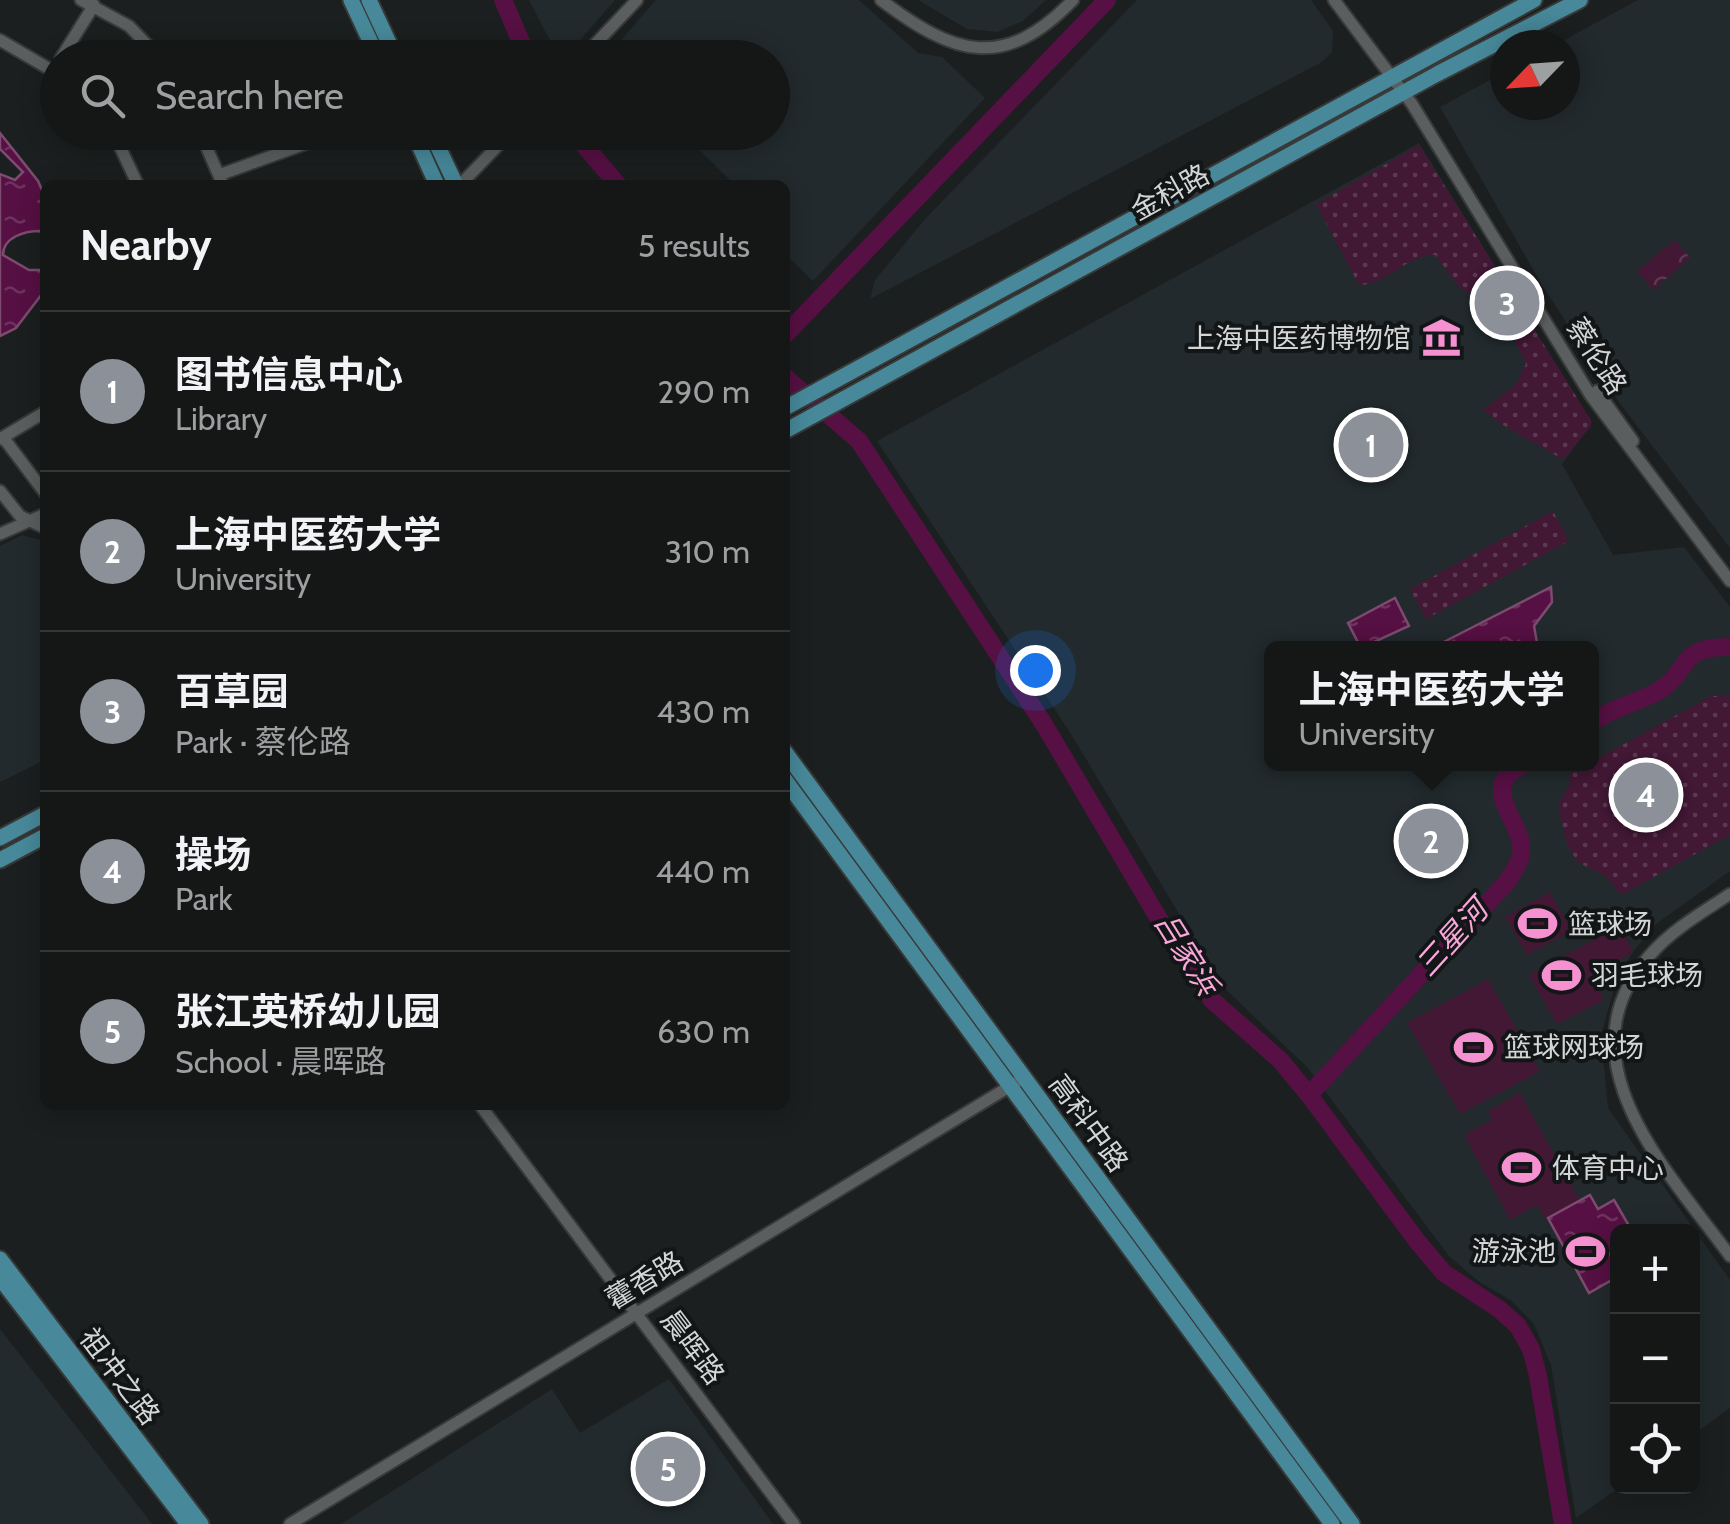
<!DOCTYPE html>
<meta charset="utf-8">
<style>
body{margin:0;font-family:Cabin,"Noto Sans SC",sans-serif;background:#222424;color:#f1f3f6}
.controls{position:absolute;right:30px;bottom:30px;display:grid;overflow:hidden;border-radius:15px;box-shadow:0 5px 25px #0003}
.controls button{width:90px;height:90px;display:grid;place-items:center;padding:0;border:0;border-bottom:2px solid #343636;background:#151717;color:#f1f3f6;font:50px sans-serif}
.compass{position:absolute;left:1490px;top:30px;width:90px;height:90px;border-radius:50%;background:#151717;box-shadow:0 5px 25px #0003;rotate:245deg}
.you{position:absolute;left:1035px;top:670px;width:35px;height:35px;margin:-25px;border:8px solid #fff;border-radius:50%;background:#1a73e8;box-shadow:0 0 0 15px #1a73e833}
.badge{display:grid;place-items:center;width:65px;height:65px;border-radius:50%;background:#8c9099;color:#fff;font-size:32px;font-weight:700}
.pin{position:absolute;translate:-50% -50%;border:5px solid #fff;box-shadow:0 2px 10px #0006}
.popup{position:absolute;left:1264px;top:641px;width:335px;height:130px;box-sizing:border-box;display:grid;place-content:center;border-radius:15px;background:#151717;filter:drop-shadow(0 2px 8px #0005);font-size:32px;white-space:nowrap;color:#9d9fa1}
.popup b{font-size:38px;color:#f1f3f6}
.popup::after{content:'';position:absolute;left:50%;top:100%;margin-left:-20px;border:20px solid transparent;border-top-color:#151717}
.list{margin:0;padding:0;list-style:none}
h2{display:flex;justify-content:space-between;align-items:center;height:130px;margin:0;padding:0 40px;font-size:42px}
h2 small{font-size:32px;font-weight:400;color:#9d9fa1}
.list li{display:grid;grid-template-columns:65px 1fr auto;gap:30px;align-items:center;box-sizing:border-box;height:160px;padding:0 40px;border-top:2px solid #343636}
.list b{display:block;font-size:38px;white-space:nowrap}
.list p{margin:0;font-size:32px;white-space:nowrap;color:#9d9fa1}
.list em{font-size:32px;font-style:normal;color:#9d9fa1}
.icon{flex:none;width:55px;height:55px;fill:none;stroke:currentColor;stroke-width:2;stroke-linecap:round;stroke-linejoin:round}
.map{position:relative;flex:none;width:1730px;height:1524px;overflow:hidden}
.search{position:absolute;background:#151717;box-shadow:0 5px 25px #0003;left:40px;top:40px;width:750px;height:110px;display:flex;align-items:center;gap:25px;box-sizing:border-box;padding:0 35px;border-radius:55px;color:#9d9fa1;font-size:38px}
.panel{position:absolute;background:#151717;box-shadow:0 5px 25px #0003;left:40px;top:180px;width:750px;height:930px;border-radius:15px}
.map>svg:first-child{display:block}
.built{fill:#222a2d;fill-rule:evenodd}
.grass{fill:url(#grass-dots)}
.forest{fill:url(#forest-crowns)}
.pitch{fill:#421835}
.water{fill:url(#water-ripples);stroke:#7c4b6f;stroke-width:2.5;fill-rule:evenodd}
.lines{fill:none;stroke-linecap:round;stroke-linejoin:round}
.river{stroke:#561043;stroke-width:18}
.minor-casing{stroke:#383a3a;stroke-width:15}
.major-casing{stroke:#383a3a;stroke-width:19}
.minor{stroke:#5b5e5f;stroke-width:11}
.major{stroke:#47899a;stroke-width:15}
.labels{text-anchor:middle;stroke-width:8;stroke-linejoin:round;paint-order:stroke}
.street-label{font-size:28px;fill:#d3d5d6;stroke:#131616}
.poi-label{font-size:28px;fill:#d3d5d6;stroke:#131616;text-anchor:start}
.water-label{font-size:30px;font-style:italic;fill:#f9a6da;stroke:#131616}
</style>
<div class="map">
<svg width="1730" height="1524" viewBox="0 0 1730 1524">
<defs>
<pattern id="grass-dots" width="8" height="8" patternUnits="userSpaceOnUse" patternTransform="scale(2.5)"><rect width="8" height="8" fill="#421835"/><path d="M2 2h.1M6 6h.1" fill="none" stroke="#5c3952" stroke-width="1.8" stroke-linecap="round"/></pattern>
<pattern id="forest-crowns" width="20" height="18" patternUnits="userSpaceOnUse" patternTransform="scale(2.5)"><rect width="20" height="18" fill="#421835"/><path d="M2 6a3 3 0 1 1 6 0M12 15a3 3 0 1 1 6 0" fill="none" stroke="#5c3952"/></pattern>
<pattern id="water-ripples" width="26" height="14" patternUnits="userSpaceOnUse" patternTransform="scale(2.5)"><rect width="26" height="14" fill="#561043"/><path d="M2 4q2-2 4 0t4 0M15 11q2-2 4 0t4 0" fill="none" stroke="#6d325d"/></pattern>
</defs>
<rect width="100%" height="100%" fill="#1c1f1f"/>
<path class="built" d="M529 0H615L573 48 557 54Z
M656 0H859L918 53 942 57 985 98 813 281 785 254V185H735L682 133 772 132V58L606 57Z
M918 0H1046L1023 21 997 32 967 29Z
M1137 0H1311L1333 31 1332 52 1322 62 870 299 875 280 925 219Z
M1638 0H1730V548L1619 402 1586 353 1542 285 1440 107 1505 72V105H1565V45H1555Z
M1419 143 1592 423 1562 464 1613 555 1684 547 1730 607V871L1656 924 1633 952 1616 982 1601 1035 1608 1108 1730 1280V1408L1693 1435 1692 1232H1618L1620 1487 1576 1518 1551 1365 1534 1324 1512 1301 1478 1281 1449 1256 1307 1067 1223 987 1071 734 877 441ZM1271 648H1591V764H1271Z
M22 535 40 540 45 547V760L0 782V546Z
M0 1329 132 1498 152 1524H0Z
M669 1379 773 1524H341L552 1389 580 1433Z"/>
<path class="grass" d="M1419 145 1591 420V426L1563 460C1537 443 1506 430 1483 410L1516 384 1526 364 1495 299 1490 303 1460 288 1435 255C1406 255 1387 285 1359 285L1316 204Z
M1553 511 1569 541 1426 619 1410 589Z
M1711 696H1730V835L1621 895 1606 876 1579 863 1568 847 1559 810 1560 801 1570 784V774Z"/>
<path class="forest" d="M1675 240 1690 258 1653 290 1637 271Z"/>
<path class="pitch" d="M1550 892 1571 931 1527 955 1505 917Z
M1621 925 1633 953 1592 974 1604 1000 1557 1024 1529 975Z
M1488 979 1540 1071 1460 1114 1407 1023Z
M1520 1093 1580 1201 1546 1220 1537 1205 1510 1220 1464 1135 1492 1120 1488 1111Z"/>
<path class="water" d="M0 133 38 181 45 197V290L16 328 0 336V174L15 180 23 172 0 149ZM40 231 44 237 42 270H29L3 255C3 237 25 231 40 231Z
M1551 587 1552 602 1534 626 1538 648H1432Z
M1395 598 1409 626 1361 648 1348 623Z
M1590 1195 1598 1209 1614 1200 1632 1231 1618 1232 1617 1277 1589 1293 1548 1218Z"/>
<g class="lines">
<path class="river" d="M503 0 528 58
M573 132 618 185
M785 335 1107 0
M785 377 859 441 1045 726 1169 936 1212 1000 1280 1060 1309 1095 1417 1241 1444 1273 1499 1309 1518 1326 1531 1349 1538 1376 1563 1524
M1591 723C1611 708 1633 704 1655 693 1692 673 1675 646 1730 647
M1309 1095 1507 882C1512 873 1520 864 1521 853 1525 820 1474 788 1524 764"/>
<defs>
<path id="minor" d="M81 0 129 26 160 58
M881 0C954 55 1003 72 1073 0
M1334 0 1412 104 1591 396 1730 581
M0 40 58 74
M61 58 94 5
M582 58 637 0
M113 132 138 185
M200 132 223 185
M219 175 338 132
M460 185 511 132
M1597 391 1633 441
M3 437 45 493
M0 439 45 412
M0 491 20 516 45 528
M0 534 45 514
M1730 894C1703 912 1673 929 1651 954 1556 1058 1669 1172 1730 1256
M480 1105 794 1524
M290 1524 1017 1082"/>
<path id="major" d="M351 0 378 58
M369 0 396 58
M413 132 437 185
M431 132 456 185
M785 408 1534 0
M785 431 1437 74 1580 0
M785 752 1352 1524
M785 780 1332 1524
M0 838 45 814
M0 860 45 836
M0 1259 201 1524
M0 1278 188 1524"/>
</defs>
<use href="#minor" class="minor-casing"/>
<use href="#major" class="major-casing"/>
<use href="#minor" class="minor"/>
<use href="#major" class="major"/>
</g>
<defs>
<symbol id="museum-bare" viewBox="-9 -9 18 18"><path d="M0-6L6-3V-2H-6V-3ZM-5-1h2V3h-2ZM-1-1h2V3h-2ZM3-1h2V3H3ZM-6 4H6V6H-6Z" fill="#f590d1" stroke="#131616" stroke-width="2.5" paint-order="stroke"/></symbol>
<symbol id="stadium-bare" viewBox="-9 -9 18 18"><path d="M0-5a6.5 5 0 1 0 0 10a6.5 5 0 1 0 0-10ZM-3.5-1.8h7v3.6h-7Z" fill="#f590d1" stroke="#131616" stroke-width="2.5" paint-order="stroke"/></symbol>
</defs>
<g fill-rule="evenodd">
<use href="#museum-bare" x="1414" y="310" width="55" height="55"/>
<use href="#stadium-bare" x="1510" y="896" width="55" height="55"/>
<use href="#stadium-bare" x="1534" y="948" width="55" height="55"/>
<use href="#stadium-bare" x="1446" y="1020" width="55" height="55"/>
<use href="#stadium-bare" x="1494" y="1140" width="55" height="55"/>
<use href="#stadium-bare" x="1558" y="1224" width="55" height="55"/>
</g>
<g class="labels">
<g class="street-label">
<text transform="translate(1170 192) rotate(-29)" y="10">金科路</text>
<text transform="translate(1597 356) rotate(57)" y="10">蔡伦路</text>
<text transform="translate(1089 1123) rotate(54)" y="10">高科中路</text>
<text transform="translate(644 1280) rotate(-31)" y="10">藿香路</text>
<text transform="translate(693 1347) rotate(53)" y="10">晨晖路</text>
<text transform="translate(120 1376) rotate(53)" y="10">祖冲之路</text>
</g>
<g class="poi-label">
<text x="1411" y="348" text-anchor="end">上海中医药博物馆</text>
<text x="1568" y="934">篮球场</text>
<text x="1591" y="985">羽毛球场</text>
<text x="1504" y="1057">篮球网球场</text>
<text x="1552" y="1178">体育中心</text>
<text x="1556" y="1261" text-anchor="end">游泳池</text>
</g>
<g class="water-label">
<text transform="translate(1452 938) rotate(-48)" y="10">三星河</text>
<text transform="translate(1186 954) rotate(58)" y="10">吕家浜</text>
</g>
</g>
</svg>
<div class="controls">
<button>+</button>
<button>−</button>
<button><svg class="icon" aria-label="locate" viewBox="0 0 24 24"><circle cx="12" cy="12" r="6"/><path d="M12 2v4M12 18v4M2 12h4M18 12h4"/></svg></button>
</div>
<svg class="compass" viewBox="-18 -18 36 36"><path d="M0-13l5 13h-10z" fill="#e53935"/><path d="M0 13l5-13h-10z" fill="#9d9fa1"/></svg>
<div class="you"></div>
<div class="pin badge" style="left:1371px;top:445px">1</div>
<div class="pin badge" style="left:1431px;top:841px">2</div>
<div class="popup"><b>上海中医药大学</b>University</div>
<div class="pin badge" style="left:1507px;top:303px">3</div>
<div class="pin badge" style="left:1646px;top:795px">4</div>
<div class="pin badge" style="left:668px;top:1469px">5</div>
<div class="search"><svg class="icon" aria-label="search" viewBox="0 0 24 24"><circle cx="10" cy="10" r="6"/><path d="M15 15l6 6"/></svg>Search here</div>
<section class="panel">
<h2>Nearby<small>5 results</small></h2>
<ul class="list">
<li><span class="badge">1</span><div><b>图书信息中心</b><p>Library</p></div><em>290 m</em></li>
<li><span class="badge">2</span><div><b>上海中医药大学</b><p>University</p></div><em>310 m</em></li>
<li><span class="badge">3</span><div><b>百草园</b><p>Park · 蔡伦路</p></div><em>430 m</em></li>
<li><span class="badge">4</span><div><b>操场</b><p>Park</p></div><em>440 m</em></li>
<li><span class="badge">5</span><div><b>张江英桥幼儿园</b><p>School · 晨晖路</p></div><em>630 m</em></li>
</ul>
</section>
</div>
